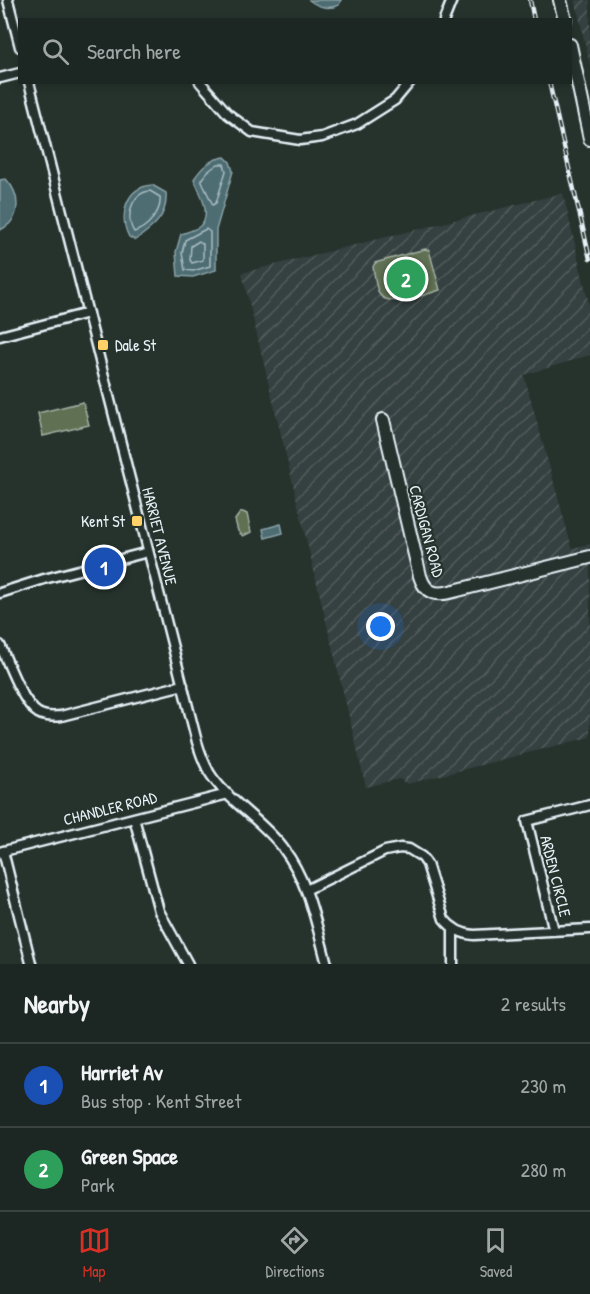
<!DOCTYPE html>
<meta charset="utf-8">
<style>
body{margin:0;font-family:"Patrick Hand",sans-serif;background:#252e2a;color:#f1f3f6}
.you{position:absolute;left:381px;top:627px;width:21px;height:21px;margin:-15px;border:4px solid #fff;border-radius:50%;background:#1a73e8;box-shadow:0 0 0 9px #1a73e833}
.badge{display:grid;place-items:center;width:39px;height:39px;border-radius:50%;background:#d93025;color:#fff;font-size:20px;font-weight:700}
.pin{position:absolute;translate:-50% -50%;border:3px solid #fff;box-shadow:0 2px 6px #0006}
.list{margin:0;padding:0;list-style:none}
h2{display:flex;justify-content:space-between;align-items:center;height:78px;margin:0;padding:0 24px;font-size:26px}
h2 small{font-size:20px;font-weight:400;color:#a0a5a5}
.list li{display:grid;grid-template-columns:39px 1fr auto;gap:18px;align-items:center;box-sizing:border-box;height:84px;padding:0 24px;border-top:2px solid #3a4340}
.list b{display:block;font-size:22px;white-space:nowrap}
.list p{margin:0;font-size:20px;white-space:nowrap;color:#a0a5a5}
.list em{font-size:20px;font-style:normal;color:#a0a5a5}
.icon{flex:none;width:33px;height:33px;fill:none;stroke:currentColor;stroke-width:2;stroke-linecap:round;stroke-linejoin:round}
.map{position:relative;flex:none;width:590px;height:964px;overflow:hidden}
.search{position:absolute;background:#1c2622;box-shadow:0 3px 9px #0003;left:18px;right:18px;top:18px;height:66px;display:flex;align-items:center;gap:15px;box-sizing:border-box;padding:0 21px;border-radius:0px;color:#a0a5a5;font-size:22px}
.sheet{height:246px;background:#1c2622}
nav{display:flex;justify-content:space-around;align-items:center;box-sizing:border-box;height:84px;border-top:2px solid #3a4340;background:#1c2622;font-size:16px;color:#a0a5a5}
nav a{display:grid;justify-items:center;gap:3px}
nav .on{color:#d93025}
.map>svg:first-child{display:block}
.industrial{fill:url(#industrial-furrows)}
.green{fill:#607052;stroke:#a4b0a5;stroke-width:1.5}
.water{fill:#4d6d73;stroke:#8ba2a8;stroke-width:1.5}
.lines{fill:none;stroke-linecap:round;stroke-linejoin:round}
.shore{stroke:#aabcc3;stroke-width:1.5}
.street-casing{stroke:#e8f1f8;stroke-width:13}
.secondary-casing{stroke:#e8f1f8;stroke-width:16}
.street{stroke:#26332d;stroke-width:8}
.secondary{stroke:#26332d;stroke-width:12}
.rail-casing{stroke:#e8f1f8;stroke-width:4.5}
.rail{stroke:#26332d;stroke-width:2;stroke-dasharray:7;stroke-linecap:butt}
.poi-dot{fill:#ffd166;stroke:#26332d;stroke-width:2}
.labels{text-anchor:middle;stroke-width:4.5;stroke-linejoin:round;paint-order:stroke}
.poi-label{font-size:16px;fill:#e8f1f8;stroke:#26332d;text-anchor:start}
.street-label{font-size:16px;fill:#e8f1f8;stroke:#26332d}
</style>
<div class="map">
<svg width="590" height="964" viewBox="0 0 590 964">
<defs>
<pattern id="industrial-furrows" width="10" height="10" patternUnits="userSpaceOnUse" patternTransform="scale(1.5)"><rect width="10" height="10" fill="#364040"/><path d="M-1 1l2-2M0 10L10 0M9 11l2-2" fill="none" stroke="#535c5c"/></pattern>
</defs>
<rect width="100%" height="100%" fill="#26332d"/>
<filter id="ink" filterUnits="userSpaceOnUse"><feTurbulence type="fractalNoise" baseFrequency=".0167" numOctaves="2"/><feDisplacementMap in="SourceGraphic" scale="12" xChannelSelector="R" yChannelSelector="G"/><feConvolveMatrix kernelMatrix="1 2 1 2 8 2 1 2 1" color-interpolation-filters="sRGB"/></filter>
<g filter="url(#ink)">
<path class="industrial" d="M575 0H590V65Z
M563 193 590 309V355L524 375 572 548 590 544V737L407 784 399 779 366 787 242 273Z"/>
<path class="green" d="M425 249 429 250 440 290C427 294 389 308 380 295 375 289 375 275 373 267L375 263Z
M83 402 89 425 43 436 38 413Z
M243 512 247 514 251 532 243 536 238 531 235 520 240 513Z"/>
<path class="water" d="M309 0H341L339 5C328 10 318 7 309 0Z
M225 157 230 162 233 171 216 230V270L193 277 178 276 176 252 181 234C187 232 195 230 200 226 213 214 199 192 194 179 202 167 210 159 225 157Z
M6 179C21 195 22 220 0 230V180Z
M152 185 166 193C168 216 153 228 135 240L129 237C118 216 126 187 152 185Z
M281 524 283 533 265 538 263 529Z"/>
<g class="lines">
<path class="shore" d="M218 164H224L226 171 216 203 213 205 201 180 207 172Z
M150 191 160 197C162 212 147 228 134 232 125 218 131 193 150 191Z
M206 229 210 232V266L193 271 185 270 182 253 185 240Z
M199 241 203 244V260L192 263 190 260 191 246Z"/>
<defs>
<path id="street" d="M8 0 20 47
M444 20 452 0
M0 78 20 73
M29 82 197 742C200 752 204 763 209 772 226 800 262 820 283 848 309 882 316 924 327 964
M200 82 228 114 252 132 300 140 322 137 357 124 395 100 410 82
M0 336 88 313
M0 593 44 579 148 552
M0 645C8 662 22 703 38 713 45 717 53 717 61 716L183 685
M134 818 159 911 188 964
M3 851 31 963
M0 852 228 794
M306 890 385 851 400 848 409 849 422 857 427 864 444 919C452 929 461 934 474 935L590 929
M554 931 527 821 590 805
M453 964V929"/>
<path id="secondary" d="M560 0 565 20
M570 45 590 139
M383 420 420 576C425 592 434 596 450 592L590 557"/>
</defs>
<use href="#street" class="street-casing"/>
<use href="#secondary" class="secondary-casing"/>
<use href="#street" class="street"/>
<use href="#secondary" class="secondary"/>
<defs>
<path id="rail" d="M530 0 534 20
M549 82 590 259"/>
</defs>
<use href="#rail" class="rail-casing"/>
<use href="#rail" class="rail"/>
</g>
</g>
<g class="poi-dot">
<rect x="97" y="339" width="12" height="12" rx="3"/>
<rect x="131" y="515" width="12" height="12" rx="3"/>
</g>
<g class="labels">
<g class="poi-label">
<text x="115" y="351">Dale St</text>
<text x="125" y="527" text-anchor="end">Kent St</text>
</g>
<g class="street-label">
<text transform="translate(427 531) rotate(75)" y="6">CARDIGAN ROAD</text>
<text transform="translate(160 536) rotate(76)" y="6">HARRIET AVENUE</text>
<text transform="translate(110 808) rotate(-14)" y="6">CHANDLER ROAD</text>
<text transform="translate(556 876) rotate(76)" y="6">ARDEN CIRCLE</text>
</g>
</g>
</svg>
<div class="you"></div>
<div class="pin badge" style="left:104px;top:567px;background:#1a4fb4">1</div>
<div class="pin badge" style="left:406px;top:279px;background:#2e9e5b">2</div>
<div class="search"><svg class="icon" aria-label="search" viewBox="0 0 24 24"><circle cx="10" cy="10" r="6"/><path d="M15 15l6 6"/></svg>Search here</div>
</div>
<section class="sheet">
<h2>Nearby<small>2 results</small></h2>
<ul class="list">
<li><span class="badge" style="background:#1a4fb4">1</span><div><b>Harriet Av</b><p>Bus stop · Kent Street</p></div><em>230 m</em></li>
<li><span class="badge" style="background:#2e9e5b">2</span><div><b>Green Space</b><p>Park</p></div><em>280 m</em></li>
</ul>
</section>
<nav>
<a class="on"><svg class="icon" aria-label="map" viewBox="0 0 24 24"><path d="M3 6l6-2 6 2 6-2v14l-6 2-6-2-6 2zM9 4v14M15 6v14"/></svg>Map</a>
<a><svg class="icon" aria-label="directions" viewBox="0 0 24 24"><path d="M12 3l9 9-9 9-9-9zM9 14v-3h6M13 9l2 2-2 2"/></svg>Directions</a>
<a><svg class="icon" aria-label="saved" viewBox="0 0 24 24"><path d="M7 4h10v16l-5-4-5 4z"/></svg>Saved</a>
</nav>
